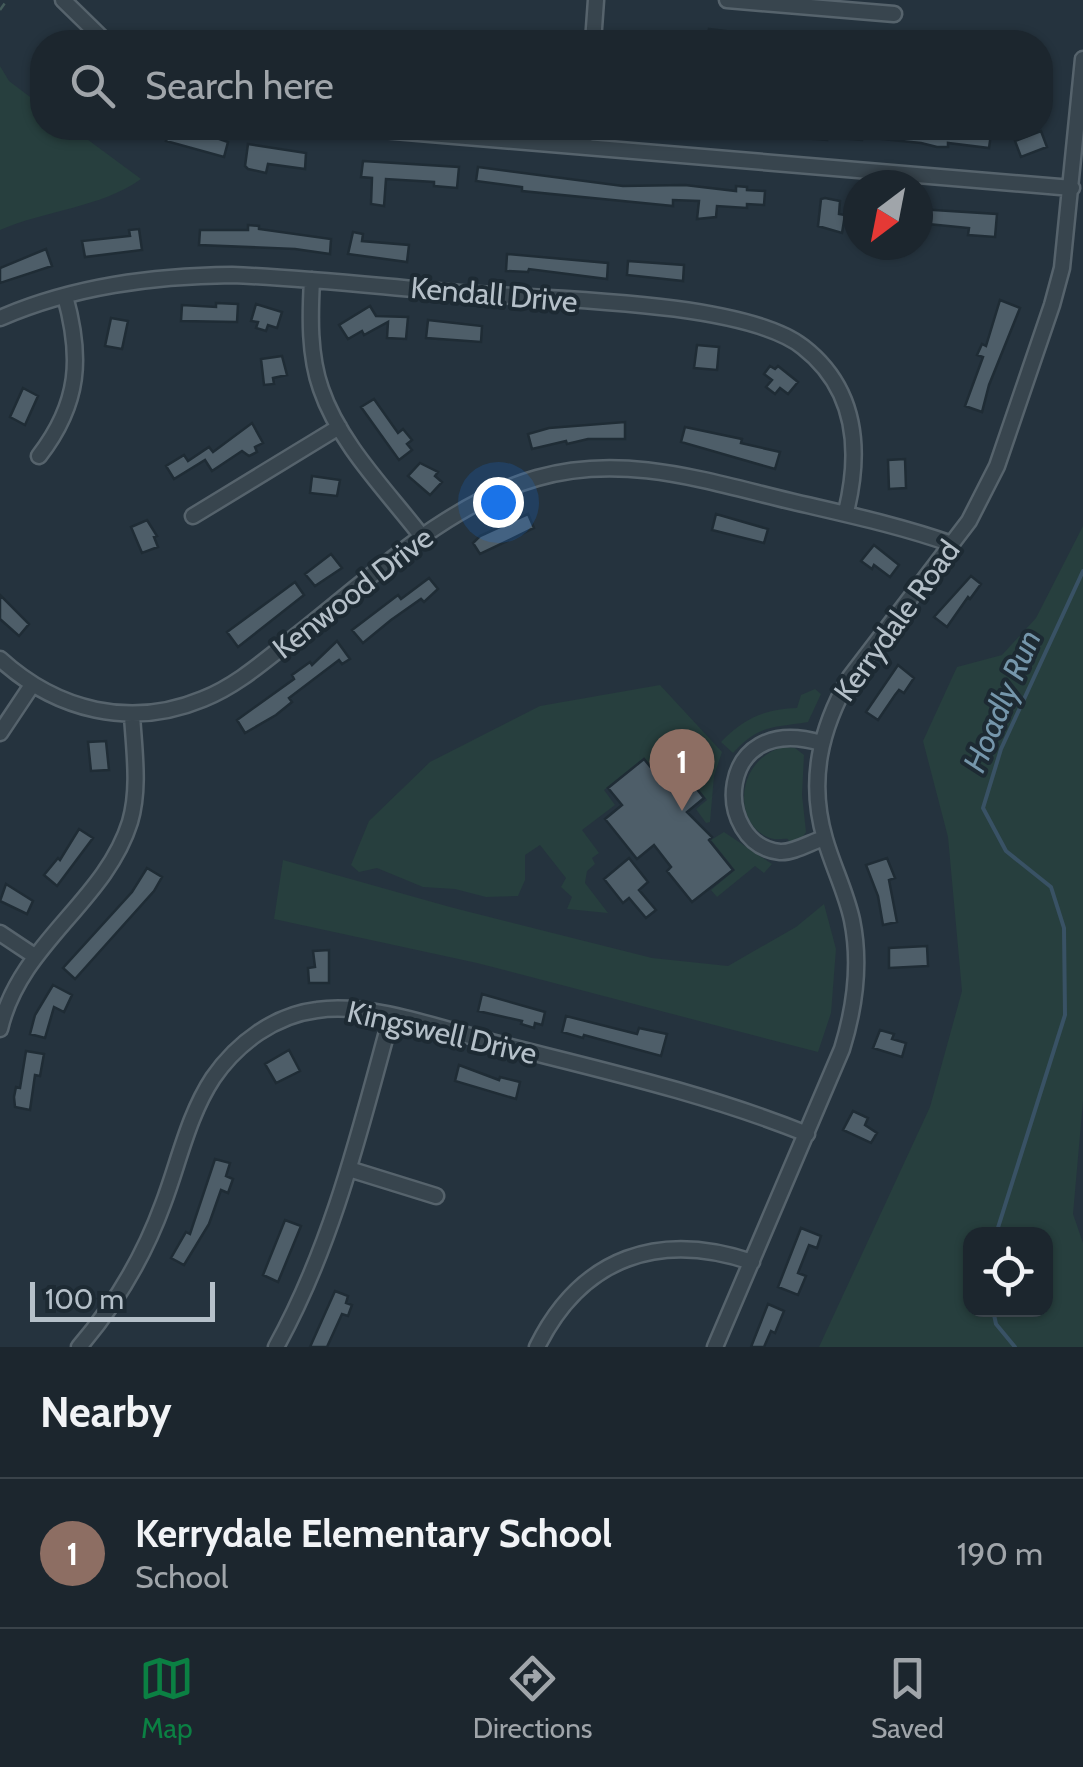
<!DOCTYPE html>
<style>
body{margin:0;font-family:Cabin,sans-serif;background:#29323a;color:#f1f3f6}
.controls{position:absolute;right:30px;bottom:30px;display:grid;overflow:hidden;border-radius:20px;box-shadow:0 2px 8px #0004}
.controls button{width:90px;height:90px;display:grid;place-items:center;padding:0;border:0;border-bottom:2px solid #3a434a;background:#1c262e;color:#f1f3f6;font:50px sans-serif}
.compass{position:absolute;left:843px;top:170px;width:90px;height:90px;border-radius:50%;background:#1c262e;box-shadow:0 2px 8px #0004;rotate:212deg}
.scale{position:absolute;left:30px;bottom:25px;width:185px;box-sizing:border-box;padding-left:10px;border:5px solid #b5c0c9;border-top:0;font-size:28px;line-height:35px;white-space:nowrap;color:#b5c0c9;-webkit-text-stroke:8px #1d2a33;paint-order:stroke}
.you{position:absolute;left:498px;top:502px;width:35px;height:35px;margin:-25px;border:8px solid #fff;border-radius:50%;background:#1a73e8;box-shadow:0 0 0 15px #1a73e833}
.badge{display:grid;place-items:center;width:65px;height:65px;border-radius:50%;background:#0b8043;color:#fff;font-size:32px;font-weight:700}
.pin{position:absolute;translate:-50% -82px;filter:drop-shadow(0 2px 5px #0008)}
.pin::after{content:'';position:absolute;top:52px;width:35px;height:30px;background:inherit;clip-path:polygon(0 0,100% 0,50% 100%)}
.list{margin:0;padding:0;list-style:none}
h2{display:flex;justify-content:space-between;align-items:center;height:130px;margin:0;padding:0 40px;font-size:42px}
h2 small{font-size:32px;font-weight:400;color:#a0a5aa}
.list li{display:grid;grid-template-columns:65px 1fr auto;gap:30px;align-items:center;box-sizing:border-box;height:150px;padding:0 40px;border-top:2px solid #3a434a}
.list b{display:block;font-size:38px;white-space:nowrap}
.list p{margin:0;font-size:32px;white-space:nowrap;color:#a0a5aa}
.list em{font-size:32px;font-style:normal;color:#a0a5aa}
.icon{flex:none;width:55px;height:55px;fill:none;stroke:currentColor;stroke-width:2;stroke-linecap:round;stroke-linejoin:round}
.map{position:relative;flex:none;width:1083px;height:1347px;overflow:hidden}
.search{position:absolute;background:#1c262e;box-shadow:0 2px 8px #0004;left:30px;right:30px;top:30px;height:110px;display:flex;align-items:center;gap:25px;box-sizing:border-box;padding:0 35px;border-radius:40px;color:#a0a5aa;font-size:38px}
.sheet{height:280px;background:#1c262e}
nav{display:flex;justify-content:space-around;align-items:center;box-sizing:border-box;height:140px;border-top:2px solid #3a434a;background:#1c262e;font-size:28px;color:#a0a5aa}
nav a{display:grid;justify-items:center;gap:5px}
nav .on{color:#0b8043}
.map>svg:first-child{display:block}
.green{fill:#273f3e;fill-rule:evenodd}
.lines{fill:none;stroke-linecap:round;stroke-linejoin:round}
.stream{stroke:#395265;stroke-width:4}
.building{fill:#4e5e69;stroke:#1f2c35;stroke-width:2.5}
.minor-casing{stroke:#56636c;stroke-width:19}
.path{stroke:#445b5a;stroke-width:2.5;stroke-dasharray:8 8;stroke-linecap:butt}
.minor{stroke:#38454e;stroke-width:14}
.labels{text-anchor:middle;stroke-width:8;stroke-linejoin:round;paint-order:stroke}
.street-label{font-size:30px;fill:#b5c0c9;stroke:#1d2a33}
.water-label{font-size:32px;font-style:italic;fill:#7596ab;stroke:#1d2a33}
</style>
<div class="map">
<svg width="1083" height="1347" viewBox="0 0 1083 1347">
<rect width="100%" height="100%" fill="#25333e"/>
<path class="green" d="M0 66 9 81 42 106V128H72L141 179C100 208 46 210 0 230Z
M1083 526V1101L1073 1214 1083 1243V1347H819L930 1107 962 991 948 837 923 741 957 667 1002 655 1036 618ZM970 1234H1046V1310H970Z
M660 685 722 752 714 776 710 822 706 823 696 809 707 800 676 761 671 766 663 758 652 767 644 758 604 790 615 805 582 830 599 853 592 858 595 864 587 871 585 883 608 913 567 909 572 897 561 887 566 878 540 845 525 855V880L518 896 486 897 455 889 423 887 377 868 359 872 351 865 369 821 430 762 540 706Z
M815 689 821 694 808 722C773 728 759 724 733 753L721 742C744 718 765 709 797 708L801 695Z
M784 747 795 748 804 755 802 795 806 832 802 838 789 842 788 839C783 838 779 840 774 839 732 830 733 759 784 747Z
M724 832 772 864 764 873 755 866 717 897 711 890 735 870 711 840Z
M283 860 450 907 652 958 728 966 796 927 824 904 836 949 831 1013 818 1052 477 963 274 919Z"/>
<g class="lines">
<path class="stream" d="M996 1234 1065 1015 1064 928 1051 887 1006 851 983 808 1001 749 1083 571
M993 1310 996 1324 1015 1347"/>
</g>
<path class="building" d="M709 29 767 36V42H707Z
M172 128H188L228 142 224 157 166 141Z
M764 128H914L991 134 989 148 948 143V147H937L921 143 863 137 862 140 827 137V140L764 135Z
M1041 131 1047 147 1021 157 1015 141Z
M248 144 306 153 305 169 268 164 266 173 248 169 245 166Z
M363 161 459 167 457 188 434 186V182L386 179 384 206 371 204 372 178 361 177Z
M478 167 623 186 685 185 736 191V186L747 187V190L765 191 764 205 747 204V208L717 206 716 217 697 219 699 201 673 200V206L663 205 522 191V187L476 181Z
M825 198 840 201 839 214 845 215 842 233 818 226 821 199Z
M918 209 997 214 995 237 968 235 969 228 918 223Z
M248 225 259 226V229L331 239 330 254 295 249 199 245 200 230H248Z
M139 229 142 250 85 257 82 241 130 236 129 230Z
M353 232 363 234 362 241 409 245 407 262 348 254Z
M46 249 52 266 0 283V268Z
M507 254 608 263 607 279 529 269 528 272 506 271Z
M628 261 684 265 683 281 627 275Z
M1000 300 1020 308 989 385 982 412 965 406 983 357 977 355 982 344 986 346Z
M216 303 238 304 237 322 181 321 182 305 216 307Z
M256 304 282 312 277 328 268 325 266 331 256 328 258 322 251 321Z
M370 306 376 316 408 317 406 339 387 338 388 322 364 335 362 331 348 339 339 325Z
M111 318 128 321 122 349 105 346Z
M428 320 482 326 481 342 426 338Z
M697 345 719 347 717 370 694 368Z
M282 356 287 375 273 378 274 384 264 385 261 359Z
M770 366 775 369 778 366 798 382 788 394 780 388 775 394 766 387 772 380 764 374Z
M23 388 38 396 25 425 10 417Z
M374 399 398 433 403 429 412 440 407 444 412 450 399 460 361 407Z
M625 422V439H588L567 444 566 441 532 449 528 434 549 428Z
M252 423 263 443 255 447 257 452 249 456 242 451 212 471 205 460 174 479 166 466 184 455 188 461 209 447 213 452Z
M685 427 742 439 741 443 780 452 775 469 681 442Z
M905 459 906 488 889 489 888 460Z
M420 463 438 472 435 476 442 482 430 495 408 476Z
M312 476 340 480 337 496 310 493Z
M528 514 534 528 480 554 473 543 480 536Z
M716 514 768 529 764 543 712 530Z
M147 520 157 536 154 537 158 547 142 553 131 527Z
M874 545 899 565 890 577 874 565 872 569 861 561Z
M331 554 342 568 315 586 305 574Z
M971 576 981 584 970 599 968 597 947 627 934 617Z
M429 578 438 589 424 602 421 599 391 620 363 643 352 630 398 595 401 599Z
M295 582 304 595 238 647 227 632Z
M0 595 29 624 19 636 0 619Z
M337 641 350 659 342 664 339 660 289 698 292 702 276 715 245 733 237 720 294 679 292 675 310 662 312 665Z
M898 665 914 678 904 693 899 690 895 695 878 720 866 712Z
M106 741 109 770 91 771 88 742Z
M644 759 653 770 665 760 670 767 676 763 704 798 687 812 712 837 709 840 733 870 692 902 667 871 671 867 654 845 637 859 605 819 622 805 608 788Z
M79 829 93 838 57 886 44 875 58 858 60 860Z
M629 858 648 882 639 890 656 910 646 918 629 898 623 903 604 879Z
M887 858 895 878 889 880 897 922 883 925 878 896 866 865Z
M147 868 162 877 154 891 75 979 63 968 132 892Z
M6 884 33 901 27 914 0 901Z
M927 946 928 966 889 968V948Z
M329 950V983H309L308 968 315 967 313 951Z
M53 985 72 995 64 1012 54 1007 45 1038 30 1034 35 1015Z
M482 994 545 1012 542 1025 535 1023 534 1028 521 1024 522 1021 478 1011Z
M566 1016 637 1034 639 1028 667 1034 661 1056 584 1035 583 1038 562 1032Z
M880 1030 894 1034 892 1039 906 1043 902 1057 873 1048Z
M289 1050 300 1071 276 1083 265 1064Z
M26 1051 44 1054 40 1076 35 1075 30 1110 15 1107 14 1097 16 1087 20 1088Z
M459 1065 499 1080 500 1077 520 1082 516 1099 455 1081Z
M853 1111 868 1118 865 1125 877 1133 871 1143 843 1130Z
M215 1159 230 1163 226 1176 233 1179 228 1193 221 1190 209 1224 184 1265 171 1258 186 1232 190 1234Z
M285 1220 301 1226 278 1282 263 1275Z
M801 1228 821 1236 817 1248 809 1245 798 1273 806 1276 798 1295 778 1287Z
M335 1291 348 1296 346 1303 352 1305 348 1316 342 1314 327 1347H310Z
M768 1304 784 1311 775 1333 771 1331 764 1347H751Z"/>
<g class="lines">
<defs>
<path id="minor" d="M63 0 106 42
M727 0 894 14
M593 42 596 0
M359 128 1072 188
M584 146 585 128
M312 280C310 316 309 355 321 389 340 445 388 492 423 538
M0 318C74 286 153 276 232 275 308 278 384 287 460 293 541 299 744 300 803 347 857 389 861 451 846 512
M39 456C80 403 82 357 65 296
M193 516 339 427
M0 659C57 711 131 729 203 699 236 686 263 662 291 640 365 583 445 504 537 478 623 453 706 481 790 501 845 514 898 525 952 544
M0 733 32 685
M821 743C714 711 712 845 780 852 793 853 811 842 824 838
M0 933 33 955
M0 1029C20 943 105 902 130 822 140 788 134 750 132 715
M349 1169 436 1196
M79 1347C115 1305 144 1256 163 1204 179 1162 188 1116 213 1078 237 1043 275 1015 317 1010 371 1002 442 1029 495 1043 601 1070 705 1093 807 1134
M276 1347C333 1244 360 1130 391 1017
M537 1347C582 1256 660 1231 752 1262
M715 1347 842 1049C855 1007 861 964 852 920 846 892 833 867 825 839 808 781 820 729 850 677L969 521 997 466 1052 305 1062 268 1083 59"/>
</defs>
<use href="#minor" class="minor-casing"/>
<path class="path" d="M0 10 7 0"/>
<use href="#minor" class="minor"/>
</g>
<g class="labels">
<g class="street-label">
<text transform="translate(494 295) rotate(5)" y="10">Kendall Drive</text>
<text transform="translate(353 593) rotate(-38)" y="10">Kenwood Drive</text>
<text transform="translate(897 621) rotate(-54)" y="10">Kerrydale Road</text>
<text transform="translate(442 1033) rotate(13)" y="10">Kingswell Drive</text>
</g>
<g class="water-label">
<text transform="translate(1002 701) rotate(-67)" y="11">Hoadly Run</text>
</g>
</g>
</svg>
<div class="controls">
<button><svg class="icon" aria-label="locate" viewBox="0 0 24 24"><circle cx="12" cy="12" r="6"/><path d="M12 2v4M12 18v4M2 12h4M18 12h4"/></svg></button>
</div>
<svg class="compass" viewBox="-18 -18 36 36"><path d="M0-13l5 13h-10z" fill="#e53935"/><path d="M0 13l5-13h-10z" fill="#a0a5aa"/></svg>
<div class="scale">100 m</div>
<div class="you"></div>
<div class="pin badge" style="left:682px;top:811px;background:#8d6e63">1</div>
<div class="search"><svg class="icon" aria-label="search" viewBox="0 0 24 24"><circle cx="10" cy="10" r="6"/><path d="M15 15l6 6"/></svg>Search here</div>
</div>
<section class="sheet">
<h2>Nearby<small></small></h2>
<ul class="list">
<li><span class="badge" style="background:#8d6e63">1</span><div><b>Kerrydale Elementary School</b><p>School</p></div><em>190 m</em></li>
</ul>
</section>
<nav>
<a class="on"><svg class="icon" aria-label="map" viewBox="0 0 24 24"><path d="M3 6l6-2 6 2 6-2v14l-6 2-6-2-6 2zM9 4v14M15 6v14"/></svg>Map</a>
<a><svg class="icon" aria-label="directions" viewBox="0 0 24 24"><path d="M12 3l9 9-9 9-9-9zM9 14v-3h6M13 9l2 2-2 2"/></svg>Directions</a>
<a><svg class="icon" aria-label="saved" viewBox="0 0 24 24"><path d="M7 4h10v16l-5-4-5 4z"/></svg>Saved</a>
</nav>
